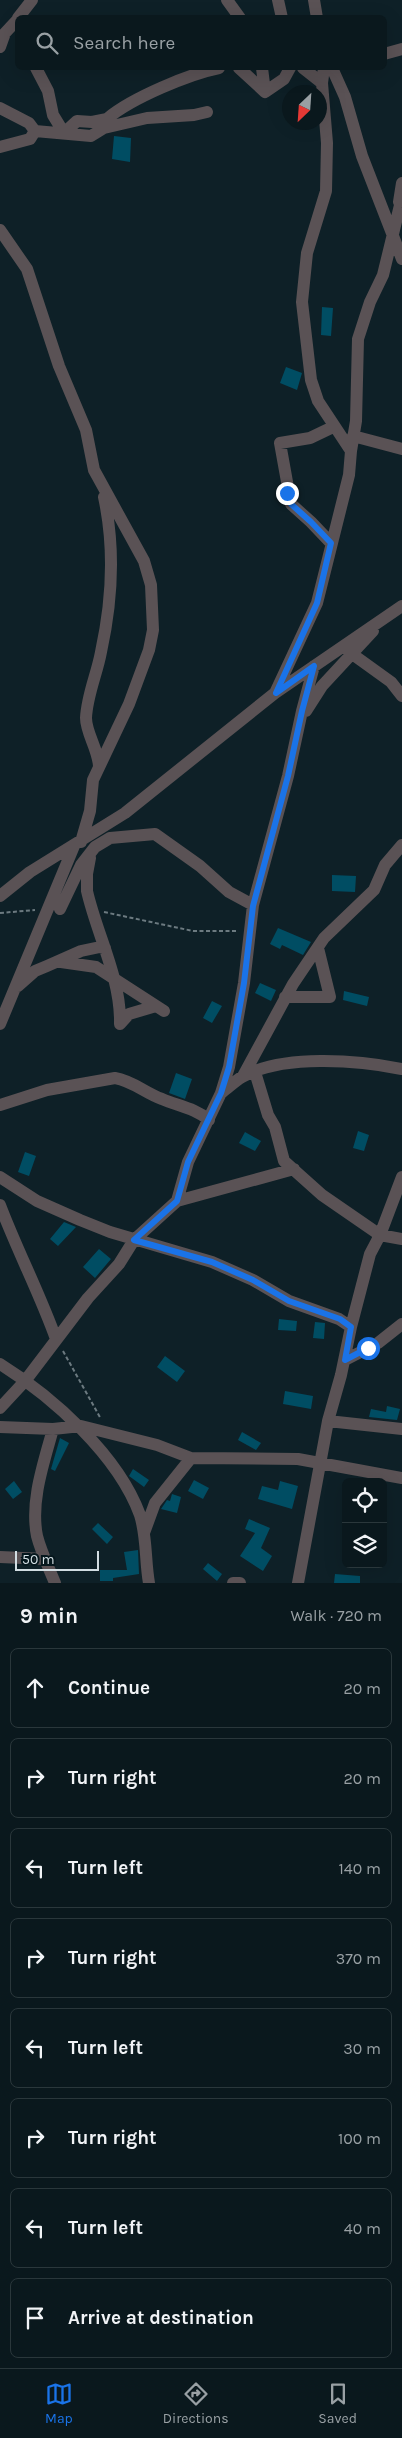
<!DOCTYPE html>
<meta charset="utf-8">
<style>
body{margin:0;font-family:Karla,sans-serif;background:#18252a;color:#f1f3f6}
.controls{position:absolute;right:15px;bottom:15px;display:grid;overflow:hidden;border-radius:8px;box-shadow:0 5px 20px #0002}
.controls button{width:45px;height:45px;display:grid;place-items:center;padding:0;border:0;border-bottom:1px solid #2a373b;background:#0a181d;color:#f1f3f6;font:25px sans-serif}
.compass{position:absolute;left:282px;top:85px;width:45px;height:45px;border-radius:50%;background:#0a181d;box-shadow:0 5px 20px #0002;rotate:205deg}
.scale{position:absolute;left:15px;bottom:12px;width:84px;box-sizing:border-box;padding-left:5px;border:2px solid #d2dde2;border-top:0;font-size:14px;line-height:18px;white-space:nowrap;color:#d2dde2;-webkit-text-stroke:4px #05171d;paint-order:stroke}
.stop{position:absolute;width:15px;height:15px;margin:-11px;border:4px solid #1a73e8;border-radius:50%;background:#fff}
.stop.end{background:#1a73e8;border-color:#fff;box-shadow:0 1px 5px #0008}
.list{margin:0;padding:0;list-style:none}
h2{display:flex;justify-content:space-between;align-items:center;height:65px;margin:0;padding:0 20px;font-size:21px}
h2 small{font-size:16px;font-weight:400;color:#99a0a4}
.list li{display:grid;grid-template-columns:32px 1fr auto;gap:15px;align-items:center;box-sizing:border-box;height:80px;margin:0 10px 10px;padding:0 10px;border:1px solid #2a373b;border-radius:8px}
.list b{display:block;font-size:19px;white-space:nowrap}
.list em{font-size:16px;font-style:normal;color:#99a0a4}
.icon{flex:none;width:28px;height:28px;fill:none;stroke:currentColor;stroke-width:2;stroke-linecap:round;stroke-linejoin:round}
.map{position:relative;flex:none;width:402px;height:1583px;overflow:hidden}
.search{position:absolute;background:#0a181d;box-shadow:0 5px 20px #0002;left:15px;right:15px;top:15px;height:55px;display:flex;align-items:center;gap:12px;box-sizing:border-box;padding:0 18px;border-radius:8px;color:#99a0a4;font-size:19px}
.sheet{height:785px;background:#0a181d}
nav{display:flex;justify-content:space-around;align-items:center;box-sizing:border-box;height:70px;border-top:1px solid #2a373b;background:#0a181d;font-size:14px;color:#99a0a4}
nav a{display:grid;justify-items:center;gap:2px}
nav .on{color:#1a73e8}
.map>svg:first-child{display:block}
.building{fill:#004d63}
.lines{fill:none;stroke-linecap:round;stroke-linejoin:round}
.path{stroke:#6c7a80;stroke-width:2;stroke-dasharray:4 2.5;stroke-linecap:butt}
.minor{stroke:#5a5255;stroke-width:12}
.route{stroke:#1a73e8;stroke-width:6}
</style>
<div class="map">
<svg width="402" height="1583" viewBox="0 0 402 1583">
<rect width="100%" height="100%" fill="#0e2027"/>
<path class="building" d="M114 136 131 138 130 162 112 159Z
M322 307 333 308 331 336 321 335Z
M286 367 302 373 297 390 280 383Z
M332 875 356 876 355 892 332 891Z
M278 928 311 942 303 955 282 945 280 949 270 944Z
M260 983 276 990 271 1001 255 993Z
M344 991 369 997 367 1006 343 1000Z
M212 1001 222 1006 212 1023 203 1018Z
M176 1073 192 1079 185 1099 169 1093Z
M358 1131 369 1135 364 1151 353 1148Z
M245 1132 261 1141 255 1151 239 1143Z
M25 1152 36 1156 29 1176 18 1172Z
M64 1222 76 1227 58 1246 50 1239Z
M99 1249 111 1259 95 1278 83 1267Z
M279 1319 297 1321 296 1331 278 1330Z
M315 1322 325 1323 324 1339 313 1338Z
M165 1356 185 1371 177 1382 157 1367Z
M285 1391 313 1396 311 1409 283 1404Z
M387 1406 400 1409 397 1420 369 1417 371 1409 386 1412Z
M242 1432 261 1443 256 1450 238 1440Z
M60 1438 69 1443 55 1471 51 1469Z
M133 1469 149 1480 144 1487 129 1476Z
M194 1480 209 1488 203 1499 188 1491Z
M14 1481 22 1492 13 1499 5 1489Z
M280 1481 298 1486 292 1509 258 1499 262 1486 278 1490Z
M172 1494 181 1497 177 1513 161 1509 167 1500 170 1501Z
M249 1519 270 1528 261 1548 272 1556 263 1571 240 1556 255 1533 245 1529Z
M98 1523 113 1537 107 1544 92 1529Z
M138 1550 139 1574 113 1578V1581H100V1570H127L124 1552Z
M208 1563 222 1574 217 1581 203 1569Z
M335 1574 360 1576V1583H334Z"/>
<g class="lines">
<path class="path" d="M104 912 193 931H238
M0 913 35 910
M63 1351 101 1419"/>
<path class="minor" d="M227 0 240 18
M278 0 282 18
M314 0 317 18
M18 18 32 0
M0 47 5 33 18 19
M384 54 402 49
M36 68 48 91 53 115 64 133
M239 68 265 92 284 79 290 68
M262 68 265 92
M303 68 322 83
M332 68 345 97 362 156 402 259
M0 108 29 123 35 131
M99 131C102 127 104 121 108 118 132 98 189 74 219 68
M64 133 77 121 92 122 107 119
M0 147 30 139 35 131 91 136 104 128 147 118 194 115 207 112
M399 202 402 183
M0 230 27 269 59 366 86 430 94 470 144 561 151 585 153 630 149 650 129 704 93 780 90 811 81 842
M353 436 402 449
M351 451 356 421 358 339 370 302 383 275 402 197
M331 543 311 522 291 504 280 443 310 438 333 427
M348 651 391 682 402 696
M275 693 317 603 349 475 351 451 318 401 311 380 302 302 307 253 326 191 327 143 322 83 324 68
M306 711 322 686 373 631
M99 766C98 749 86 733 86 718 87 695 97 674 101 652 112 602 115 548 104 497
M90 858 87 874V891C97 935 121 978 120 1024
M0 896 30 872 125 813 275 693 402 606
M60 909 81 865 95 847 110 838 155 834 200 866 229 892 253 905
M61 962 96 967 164 1011
M18 986 35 971 47 966 81 951 100 947 105 948
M285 997H330L318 948
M0 1024 74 846
M120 1024 129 1014 156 1006
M255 1072 268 1115 275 1127 284 1161 322 1195 380 1235 402 1239
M243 1076 293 984 324 938 374 890 385 865 402 845
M221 1093C228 1088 235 1081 242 1077 282 1054 358 1060 402 1069
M0 1105 47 1090 115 1078C133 1081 145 1093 162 1099 178 1106 195 1108 209 1120
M0 1177 37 1201 80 1220 110 1232 212 1262 253 1280 289 1301 339 1319 351 1327
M177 1201 294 1169
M0 1205C17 1250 40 1294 56 1339
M345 1360 378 1343 402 1324
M0 1364C53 1397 118 1455 140 1515 147 1537 145 1561 149 1583
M0 1408 25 1381 88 1298 119 1264 134 1240 177 1201 188 1162 221 1093 229 1067 244 983 253 905 288 776 302 711 314 666
M328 1421 402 1429
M0 1427 53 1429 81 1426 157 1445 191 1458 298 1459 402 1478
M53 1429C44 1462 30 1501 37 1536 41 1552 49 1568 55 1583
M144 1533 155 1503 191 1458
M0 1557 46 1559
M233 1583H240
M298 1583 328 1421 341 1375 351 1327 370 1254 380 1235 402 1177"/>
</g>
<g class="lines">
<path class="route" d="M287 493 291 504 311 522 331 543 317 603 276 693 314 666 302 711 288 776 253 906 244 983 229 1067 221 1093 188 1162 177 1201 134 1240 212 1262 253 1280 289 1301 340 1319 351 1327 345 1360 368 1348"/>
</g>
</svg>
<div class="controls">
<button><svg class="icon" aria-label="locate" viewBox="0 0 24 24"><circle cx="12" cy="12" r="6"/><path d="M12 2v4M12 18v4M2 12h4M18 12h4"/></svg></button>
<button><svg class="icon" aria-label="layers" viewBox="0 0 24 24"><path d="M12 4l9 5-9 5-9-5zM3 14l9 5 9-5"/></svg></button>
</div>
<svg class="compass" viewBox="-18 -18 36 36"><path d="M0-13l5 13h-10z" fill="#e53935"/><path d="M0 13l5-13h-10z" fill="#99a0a4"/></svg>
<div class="scale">50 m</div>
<div class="stop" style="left:368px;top:1348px"></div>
<div class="stop end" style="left:287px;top:493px"></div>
<div class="search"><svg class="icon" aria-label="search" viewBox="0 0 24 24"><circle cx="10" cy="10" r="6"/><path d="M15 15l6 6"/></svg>Search here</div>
</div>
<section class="sheet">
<h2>9 min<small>Walk · 720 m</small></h2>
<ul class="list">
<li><svg class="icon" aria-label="ahead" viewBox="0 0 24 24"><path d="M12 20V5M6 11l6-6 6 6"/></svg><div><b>Continue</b></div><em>20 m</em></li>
<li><svg class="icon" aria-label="right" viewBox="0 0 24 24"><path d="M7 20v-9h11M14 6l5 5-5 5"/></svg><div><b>Turn right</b></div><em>20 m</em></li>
<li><svg class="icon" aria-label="left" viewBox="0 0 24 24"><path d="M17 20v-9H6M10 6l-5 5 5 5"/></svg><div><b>Turn left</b></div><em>140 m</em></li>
<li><svg class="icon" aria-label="right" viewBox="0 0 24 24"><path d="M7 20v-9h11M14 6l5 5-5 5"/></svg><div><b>Turn right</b></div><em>370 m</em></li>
<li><svg class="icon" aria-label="left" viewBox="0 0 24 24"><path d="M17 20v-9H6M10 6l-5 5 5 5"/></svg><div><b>Turn left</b></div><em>30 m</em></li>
<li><svg class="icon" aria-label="right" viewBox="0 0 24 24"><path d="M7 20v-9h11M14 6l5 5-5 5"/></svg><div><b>Turn right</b></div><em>100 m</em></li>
<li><svg class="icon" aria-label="left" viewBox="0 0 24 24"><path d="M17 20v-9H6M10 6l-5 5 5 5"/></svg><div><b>Turn left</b></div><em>40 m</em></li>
<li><svg class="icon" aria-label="arrive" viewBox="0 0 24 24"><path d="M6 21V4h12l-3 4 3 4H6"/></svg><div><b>Arrive at destination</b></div></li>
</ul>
</section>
<nav>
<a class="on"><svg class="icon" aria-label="map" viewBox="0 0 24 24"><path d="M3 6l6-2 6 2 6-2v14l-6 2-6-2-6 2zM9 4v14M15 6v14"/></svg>Map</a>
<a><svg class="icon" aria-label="directions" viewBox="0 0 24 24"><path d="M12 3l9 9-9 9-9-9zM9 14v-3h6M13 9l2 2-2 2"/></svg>Directions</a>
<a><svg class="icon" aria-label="saved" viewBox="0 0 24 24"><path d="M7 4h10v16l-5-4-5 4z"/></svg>Saved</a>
</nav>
